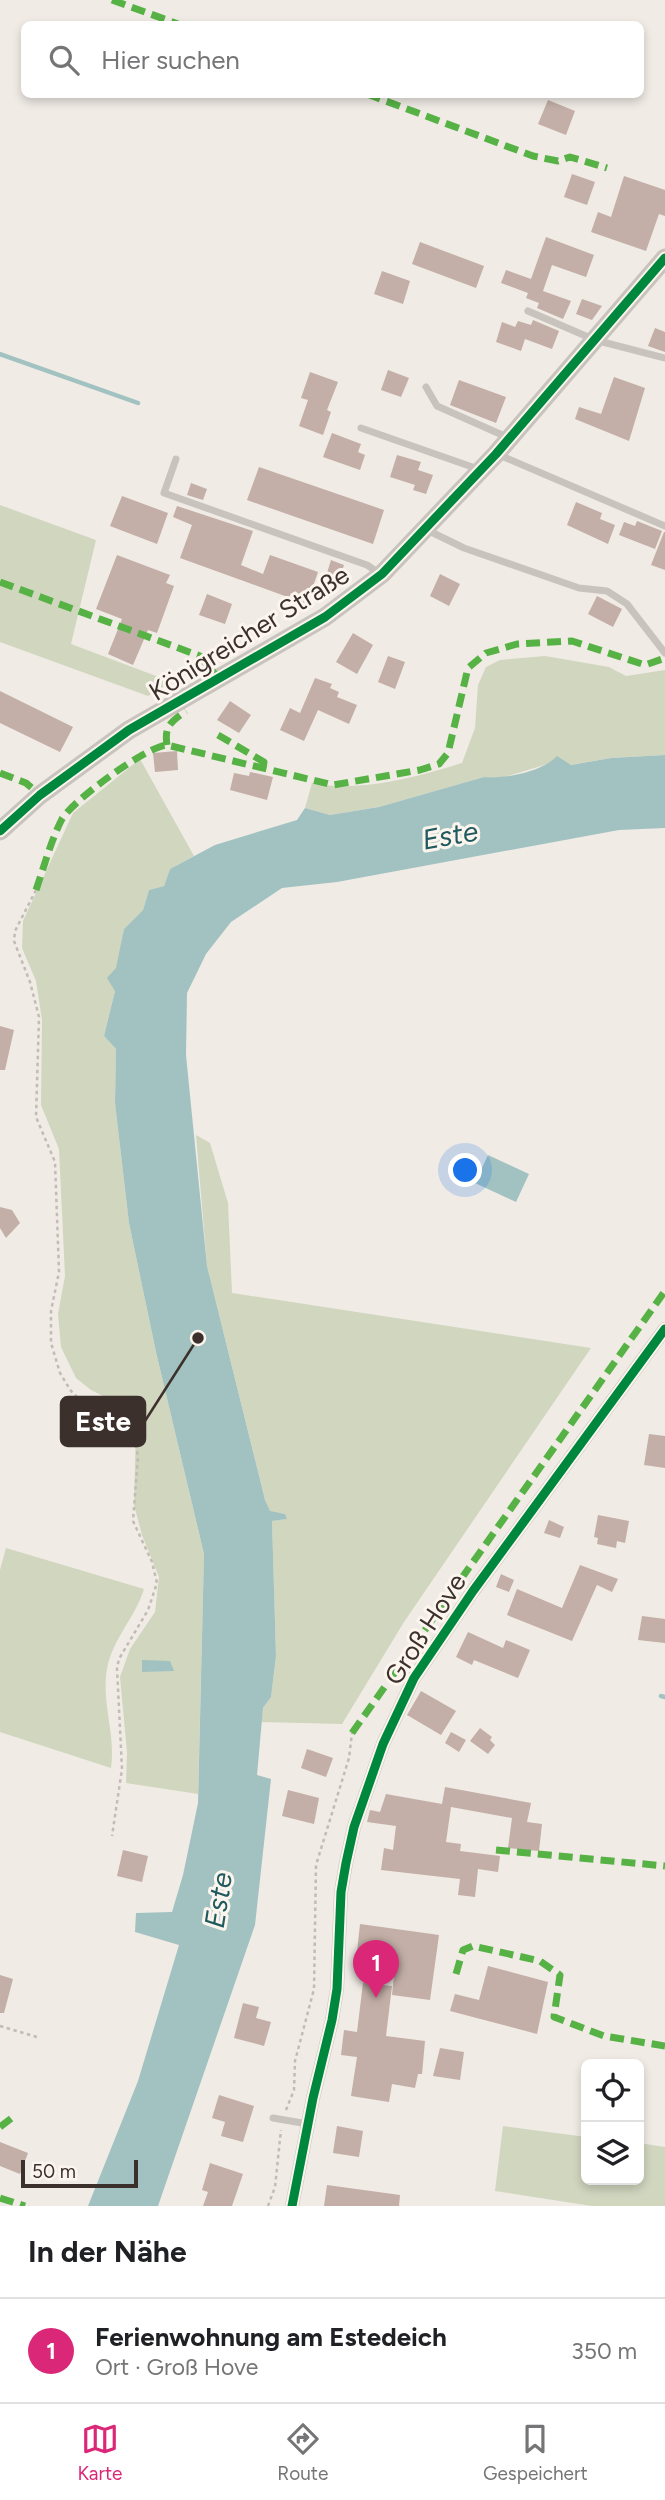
<!DOCTYPE html>
<html lang="de">
<meta charset="utf-8">
<style>
body{margin:0;font-family:Figtree,sans-serif;background:#f2f2f2;color:#202124}
.controls{position:absolute;right:21px;bottom:21px;display:grid;overflow:hidden;border-radius:10px;box-shadow:0 4px 10px #0003}
.controls button{width:63px;height:63px;display:grid;place-items:center;padding:0;border:0;border-bottom:2px solid #e0e0e0;background:#fff;color:#202124;font:35px sans-serif}
.scale{position:absolute;left:21px;bottom:18px;width:117px;box-sizing:border-box;padding-left:7px;border:4px solid #3b302b;border-top:0;font-size:19px;line-height:24px;white-space:nowrap;color:#3b302b;-webkit-text-stroke:5px #fbf5ee;paint-order:stroke}
.you{position:absolute;left:466px;top:1171px;width:24px;height:24px;margin:-18px;border:5px solid #fff;border-radius:50%;background:#1a73e8;box-shadow:0 0 0 10px #1a73e833}
.badge{display:grid;place-items:center;width:46px;height:46px;border-radius:50%;background:#db2777;color:#fff;font-size:23px;font-weight:700}
.pin{position:absolute;translate:-50% -58px;filter:drop-shadow(0 2px 4px #0008)}
.pin::after{content:'';position:absolute;top:37px;width:24px;height:21px;background:inherit;clip-path:polygon(0 0,100% 0,50% 100%)}
.list{margin:0;padding:0;list-style:none}
h2{display:flex;justify-content:space-between;align-items:center;height:91px;margin:0;padding:0 28px;font-size:30px}
h2 small{font-size:23px;font-weight:400;color:#757577}
.list li{display:grid;grid-template-columns:46px 1fr auto;gap:21px;align-items:center;box-sizing:border-box;height:105px;padding:0 28px;border-top:2px solid #e0e0e0}
.list b{display:block;font-size:26px;white-space:nowrap}
.list p{margin:0;font-size:23px;white-space:nowrap;color:#757577}
.list em{font-size:23px;font-style:normal;color:#757577}
.icon{flex:none;width:38px;height:38px;fill:none;stroke:currentColor;stroke-width:2;stroke-linecap:round;stroke-linejoin:round}
.map{position:relative;flex:none;width:665px;height:2206px;overflow:hidden}
.search{position:absolute;background:#fff;box-shadow:0 4px 10px #0003;left:21px;right:21px;top:21px;height:77px;display:flex;align-items:center;gap:18px;box-sizing:border-box;padding:0 24px;border-radius:10px;color:#757577;font-size:26px}
.sheet{height:196px;background:#fff}
nav{display:flex;justify-content:space-around;align-items:center;box-sizing:border-box;height:98px;border-top:2px solid #e0e0e0;background:#fff;font-size:19px;color:#757577}
nav a{display:grid;justify-items:center;gap:4px}
nav .on{color:#db2777}
.map>svg:first-child{display:block}
.green{fill:#d1d6bf}
.water{fill:#a1c2c1}
.lines{fill:none;stroke-linecap:round;stroke-linejoin:round}
.stream{stroke:#a1c2c1;stroke-width:4.5}
.building{fill:#c3afa7}
.path{stroke:#c2bbb6;stroke-width:2.5;stroke-dasharray:3.5 3.5;stroke-linecap:butt}
.service{stroke:#c9c3be;stroke-width:7}
.minor{stroke:#c9c3be;stroke-width:14}
.tertiary{stroke:#c9c3be;stroke-width:19}
.quiet{stroke:#57b246;stroke-width:7;stroke-dasharray:14 7;stroke-linecap:butt}
.cycleway-casing{stroke:#fbf5ee;stroke-width:13}
.cycleway{stroke:#00873e;stroke-width:9}
.labels{text-anchor:middle;stroke-width:6;stroke-linejoin:round;paint-order:stroke}
.street-label{font-size:26px;fill:#3b302b;stroke:#fbf5ee}
.water-label{font-size:28px;font-style:italic;fill:#1f5a5e;stroke:#fbf5ee}
.leader{fill:none;stroke:#3b302b;stroke-width:2.5}
.callout-dot{fill:#3b302b;stroke:#fbf5ee;stroke-width:2.5}
.callout{fill:#3b302b;stroke:#3b302b;stroke-width:2.5}
.callout-label{font-size:28px;text-anchor:middle;font-weight:bold;fill:#fff}
</style>
<div class="map">
<svg width="665" height="2206" viewBox="0 0 665 2206">
<rect width="100%" height="100%" fill="#f0ebe5"/>
<path class="green" d="M0 505 96 540 71 644 172 682 148 696 0 642Z
M545 656 609 667 626 676 665 670V755L611 758 570 765 551 763 501 778 484 777 379 807 330 815 305 808 312 783C359 793 417 777 462 763L475 728 478 685 486 667 500 660Z
M140 759 194 856 170 869 164 886 149 890 143 910 124 929 115 991 104 1036 116 1049 115 1103 129 1223 156 1352 204 1554 198 1794 126 1783 127 1752 120 1677 130 1649 155 1612 159 1577 142 1535 134 1505 136 1428 125 1407 91 1390 76 1378 61 1347 58 1314 65 1276 59 1149 41 1105 42 1020 36 981 22 948 23 921 73 813Z
M196 1135 210 1143 228 1203 232 1293 591 1348 404 1622 342 1724 261 1722 263 1708 271 1697 276 1656 272 1521 286 1519 285 1514 270 1512 265 1500 207 1266Z
M6 1548 144 1589C135 1618 113 1638 107 1669 101 1701 116 1735 111 1768L0 1732V1570Z
M503 2126 586 2137V2180H639V2143L665 2147V2206H592L495 2191Z"/>
<path class="water" d="M665 755V828L619 830 337 882 282 888 231 922 206 954 187 993 186 1055 207 1266 265 1500 270 1511 285 1514 287 1519 272 1521 276 1656 271 1697 263 1708 257 1775 271 1779 255 1925 158 2206H88L138 2081 179 1945 135 1932 136 1913 172 1912 183 1875 198 1803 204 1554 156 1352 129 1223 115 1103 116 1049 104 1036 115 991 107 978 116 968 124 929 143 910 149 890 164 886 170 869 215 845 297 820 305 808 330 815 379 807 484 777C505 779 542 772 557 756L571 765 611 758Z
M488 1155 529 1174 516 1202 475 1183Z
M142 1660 170 1661 174 1671 142 1672Z"/>
<g class="lines">
<path class="stream" d="M0 354 138 403
M661 1696 665 1697"/>
</g>
<path class="building" d="M548 100 575 111 566 135 538 124Z
M572 174 595 182 587 205 564 197Z
M624 176 665 190V216L659 214 646 251 591 232 598 212 611 217Z
M546 237 594 255 586 277 552 265 543 291 571 301 563 319 537 308 539 303 526 298 528 293 501 283 506 270 531 279Z
M420 242 484 266 476 288 412 264Z
M382 271 410 281 403 304 374 294Z
M582 299 602 306 592 320 576 314Z
M533 320 559 331 552 349 525 339 521 351 496 342 502 322 515 327 518 321 531 325Z
M655 328 665 332V352L648 346Z
M388 370 409 378 401 397 381 390Z
M310 372 338 382 327 410 331 412 323 435 299 426 308 400 301 398Z
M614 377 645 388 629 441 575 419 579 407 601 414Z
M459 380 506 397 496 423 450 405Z
M332 433 361 444 358 452 365 455 360 470 323 457Z
M397 455 421 462 418 470 433 475 426 494 413 490 415 485 390 477Z
M259 467 384 510 373 544 247 500Z
M191 483 207 489 203 500 187 495Z
M122 496 168 513 157 544 110 526Z
M576 502 602 513 600 519 615 525 608 544 567 525Z
M177 506 253 531 241 565 263 574 270 555 318 572 307 604 180 558 192 525 173 517Z
M637 521 662 531 655 549 619 535 624 522 635 526Z
M664 532H665V570L651 565Z
M117 555 170 575 166 583 174 586 157 633 148 630 133 665 108 654 122 619 96 609Z
M331 560 344 565 340 577 327 573Z
M440 574 460 584 449 606 430 596Z
M207 594 232 604 225 624 199 615Z
M597 596 622 609 613 627 588 614Z
M353 633 373 645 357 674 336 662Z
M388 656 405 662 395 689 378 682Z
M315 678 332 684 330 688 339 692 337 697 357 705 349 724 318 710 304 741 280 730 290 708 300 713Z
M0 691 73 727 60 752 0 723Z
M230 701 251 715 239 733 217 720Z
M177 751 178 770 155 772 153 753Z
M250 772 273 777 267 800 230 790 234 773 249 776Z
M0 1026 14 1030 5 1070H0Z
M0 1207 12 1210 20 1223 6 1238 0 1228Z
M649 1434 665 1436V1468L644 1465Z
M598 1515 629 1521 625 1543 617 1541 616 1548 597 1544 598 1538 594 1537Z
M549 1520 564 1527 560 1538 544 1533Z
M580 1565 618 1579 612 1592 597 1585 572 1641 507 1615 517 1589 562 1608Z
M501 1574 514 1580 509 1592 496 1587Z
M642 1616 665 1619V1643L638 1640Z
M468 1632 503 1648 506 1640 530 1650 518 1678 474 1660 472 1665 456 1657Z
M421 1691 456 1711 441 1735 407 1715Z
M480 1728 492 1737 490 1740 495 1745 488 1754 470 1741Z
M451 1732 466 1740 459 1752 445 1743Z
M307 1749 333 1758 326 1777 301 1768Z
M445 1787 531 1803 527 1822 542 1824 539 1851 508 1848 512 1818 451 1807 446 1842 461 1844 460 1851 500 1856 498 1872 478 1869 475 1897 458 1895 460 1879 381 1870 384 1848 393 1850 396 1826 367 1822 370 1810 380 1812 386 1794 442 1804Z
M288 1790 319 1798 314 1824 282 1816Z
M123 1850 148 1856 142 1882 117 1876Z
M360 1924 439 1935 430 2000 392 1995 396 1956 357 1952Z
M488 1966 548 1982 537 2034 450 2011 455 1994 479 2000Z
M0 1975 13 1979 4 2013H0Z
M363 1983 392 1986 386 2036 425 2041 422 2074H418L415 2088 392 2084 389 2102 351 2096 357 2057 341 2055 344 2030 357 2032Z
M243 2003 259 2007 256 2018 271 2022 264 2046 234 2038Z
M440 2048 464 2052 460 2080 433 2076Z
M219 2095 254 2106 243 2142 221 2136 225 2122 212 2118Z
M337 2126 363 2131 359 2157 333 2153Z
M0 2142 28 2153 20 2174 0 2166Z
M210 2163 243 2174 232 2206H203L208 2192 202 2190Z
M327 2185 400 2195 399 2206H324Z"/>
<g class="lines">
<path class="path" d="M36 890 15 931 14 941 30 982 39 1017 36 1117 55 1162 59 1272 51 1311V1343L60 1373 71 1391 78 1398 119 1414 132 1429 138 1456 133 1521 152 1562 157 1583 148 1610 119 1659 117 1668 122 1769 112 1836
M0 2026 37 2037
M286 2110 294 2090 295 2061 314 1989 316 1865 349 1758 352 1733
M268 2206 275 2187 281 2130"/>
<path class="service" d="M528 311 595 340 665 358
M426 387 437 406 509 438
M361 428 478 469
M497 454 665 526
M176 459 164 493 367 565 379 573
M427 530 464 548 579 588 607 591 627 604 665 653
M273 2118 308 2124"/>
<path class="minor" d="M292 2206 313 2098 332 2020 337 1989 341 1892 346 1863 354 1827 383 1744 414 1678 473 1591 665 1329"/>
<path class="tertiary" d="M0 831 40 795 129 730 325 617 382 574 496 454 665 258"/>
<path class="quiet" d="M112 0 178 24
M367 94 533 156 558 161 570 157 607 168
M0 582 200 656 219 679
M218 735 264 762 263 768
M167 745C164 726 171 722 186 711
M0 773 26 783 40 795
M36 890C44 867 51 840 62 819 73 800 147 746 167 745L333 785 420 770 439 764 448 753 468 668 486 653 517 644 572 641 645 665 665 658
M352 1733 665 1291
M496 1850 665 1866
M456 1974 463 1950 473 1946 540 1961 560 1975 554 2017 604 2036 665 2046
M0 2127 13 2117
M0 2198 25 2206"/>
<defs>
<path id="cycleway" d="M0 831 40 795 129 730 325 617 382 574 496 454 665 258
M292 2206 313 2098 332 2020 337 1989 341 1892 346 1863 354 1827 383 1744 414 1678 473 1591 665 1329"/>
</defs>
<use href="#cycleway" class="cycleway-casing"/>
<use href="#cycleway" class="cycleway"/>
</g>
<g class="labels">
<g class="street-label">
<text transform="translate(249 633) rotate(-32)" y="9">Königreicher Straße</text>
<text transform="translate(425 1629) rotate(-57)" y="9">Groß Hove</text>
</g>
<g class="water-label">
<text transform="translate(450 835) rotate(-10)" y="10">Este</text>
<text transform="translate(218 1900) rotate(-81)" y="10">Este</text>
</g>
</g>
<path class="leader" d="M198 1338L145 1421"/>
<circle class="callout-dot" cx="198" cy="1338" r="7"/>
<rect class="callout" x="61" y="1397" width="84" height="49" rx="7"/>
<g class="callout-label">
<text x="103" y="1431">Este</text>
</g>
</svg>
<div class="controls">
<button><svg class="icon" aria-label="locate" viewBox="0 0 24 24"><circle cx="12" cy="12" r="6"/><path d="M12 2v4M12 18v4M2 12h4M18 12h4"/></svg></button>
<button><svg class="icon" aria-label="layers" viewBox="0 0 24 24"><path d="M12 4l9 5-9 5-9-5zM3 14l9 5 9-5"/></svg></button>
</div>
<div class="scale">50 m</div>
<div class="you"></div>
<div class="pin badge" style="left:376px;top:1998px">1</div>
<div class="search"><svg class="icon" aria-label="search" viewBox="0 0 24 24"><circle cx="10" cy="10" r="6"/><path d="M15 15l6 6"/></svg>Hier suchen</div>
</div>
<section class="sheet">
<h2>In der Nähe<small></small></h2>
<ul class="list">
<li><span class="badge">1</span><div><b>Ferienwohnung am Estedeich</b><p>Ort · Groß Hove</p></div><em>350 m</em></li>
</ul>
</section>
<nav>
<a class="on"><svg class="icon" aria-label="map" viewBox="0 0 24 24"><path d="M3 6l6-2 6 2 6-2v14l-6 2-6-2-6 2zM9 4v14M15 6v14"/></svg>Karte</a>
<a><svg class="icon" aria-label="directions" viewBox="0 0 24 24"><path d="M12 3l9 9-9 9-9-9zM9 14v-3h6M13 9l2 2-2 2"/></svg>Route</a>
<a><svg class="icon" aria-label="saved" viewBox="0 0 24 24"><path d="M7 4h10v16l-5-4-5 4z"/></svg>Gespeichert</a>
</nav>
